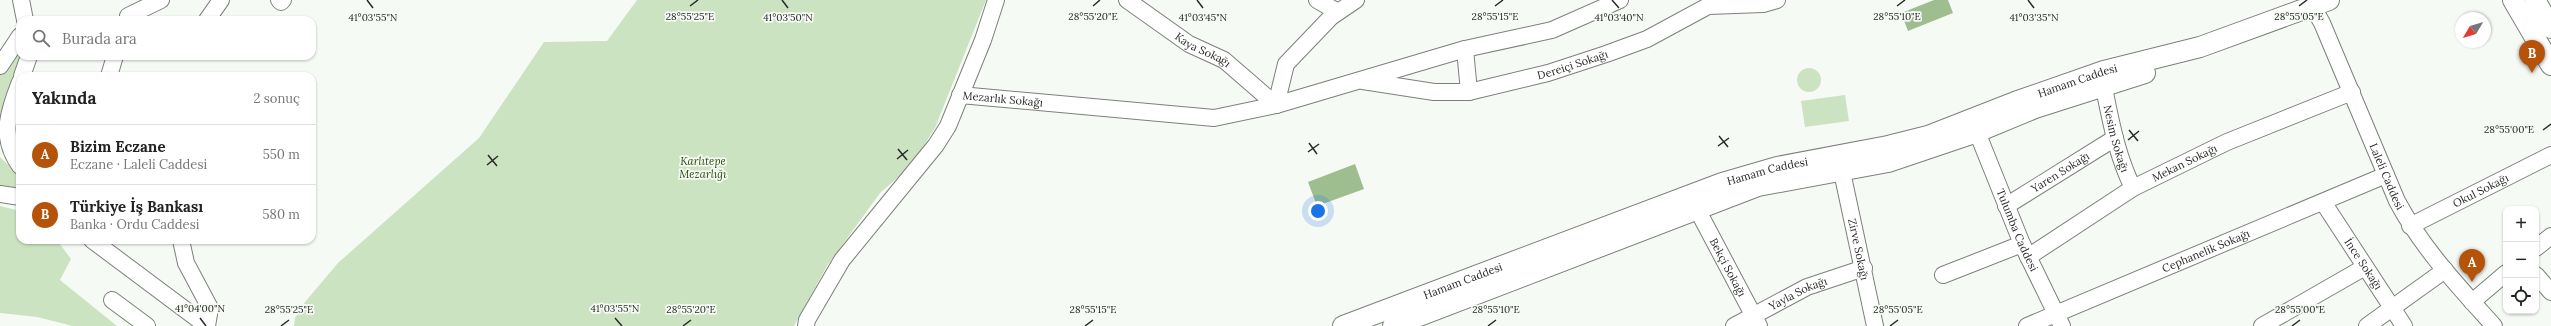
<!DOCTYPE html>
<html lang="tr">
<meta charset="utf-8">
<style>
body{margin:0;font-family:Lora,serif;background:#f6f6f6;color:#222}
.controls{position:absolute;right:12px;bottom:12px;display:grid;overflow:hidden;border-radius:8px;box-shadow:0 1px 3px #0004}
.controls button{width:36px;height:36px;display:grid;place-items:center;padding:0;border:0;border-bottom:1px solid #e0e0e0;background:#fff;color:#222;font:20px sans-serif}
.compass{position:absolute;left:2455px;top:12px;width:36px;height:36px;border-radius:50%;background:#fff;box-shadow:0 1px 3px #0004;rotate:232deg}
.you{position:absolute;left:1318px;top:211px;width:14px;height:14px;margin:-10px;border:3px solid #fff;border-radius:50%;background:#1a73e8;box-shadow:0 0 0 6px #1a73e833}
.badge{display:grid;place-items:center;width:26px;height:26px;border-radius:50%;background:#b45309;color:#fff;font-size:13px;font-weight:700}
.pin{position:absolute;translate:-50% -33px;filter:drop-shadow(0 1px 2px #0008)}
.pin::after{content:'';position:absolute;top:21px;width:14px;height:12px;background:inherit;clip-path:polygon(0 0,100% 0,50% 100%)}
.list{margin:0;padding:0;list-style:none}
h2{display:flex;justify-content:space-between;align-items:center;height:52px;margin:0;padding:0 16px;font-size:17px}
h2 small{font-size:13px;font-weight:400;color:#767676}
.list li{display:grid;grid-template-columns:26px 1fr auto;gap:12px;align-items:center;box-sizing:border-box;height:60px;padding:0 16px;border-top:1px solid #e0e0e0}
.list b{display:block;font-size:15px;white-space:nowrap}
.list p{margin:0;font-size:13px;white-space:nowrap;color:#767676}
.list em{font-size:13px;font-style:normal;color:#767676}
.icon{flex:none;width:22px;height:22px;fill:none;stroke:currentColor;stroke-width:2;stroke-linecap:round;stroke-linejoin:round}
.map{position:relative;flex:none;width:2551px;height:326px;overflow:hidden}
.search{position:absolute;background:#fff;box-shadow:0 1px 3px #0004;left:16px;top:16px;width:300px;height:44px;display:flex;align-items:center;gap:10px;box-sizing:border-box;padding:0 14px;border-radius:12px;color:#767676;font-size:15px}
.panel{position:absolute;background:#fff;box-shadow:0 1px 3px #0004;left:16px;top:72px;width:300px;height:172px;border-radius:12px}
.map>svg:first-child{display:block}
.green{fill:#cce3c1}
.water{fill:#9ebe90}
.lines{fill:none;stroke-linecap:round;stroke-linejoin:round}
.minor-casing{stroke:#7c807b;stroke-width:18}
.major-casing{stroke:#7c807b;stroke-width:22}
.minor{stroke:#fff;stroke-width:16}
.major{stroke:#fff;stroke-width:20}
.ticks{fill:none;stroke:#282a27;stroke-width:1.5}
.labels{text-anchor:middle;stroke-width:3.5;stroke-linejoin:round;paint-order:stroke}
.street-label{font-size:11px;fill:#282a27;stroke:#f6faf4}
.park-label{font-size:11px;font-style:italic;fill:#254c0a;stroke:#f6faf4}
.ticks-label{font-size:10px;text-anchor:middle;fill:#282a27;stroke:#f6faf4;stroke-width:3.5;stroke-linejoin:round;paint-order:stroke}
</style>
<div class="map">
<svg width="2551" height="326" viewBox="0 0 2551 326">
<rect width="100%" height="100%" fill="#f6faf4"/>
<path class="green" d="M637 0H986L935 128 911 166 880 193 827 266 794 326H294L295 318 305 302 338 263 479 138 544 42 607 41Z
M20 48V56H24L0 121V75L17 49Z
M1797 80a12 12 0 1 1 24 0a12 12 0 1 1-24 0Z
M1845 95 1849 121 1805 127 1801 101Z
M0 157 20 176V188L0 185Z
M0 206 20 211V240H57L71 259 60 280 117 326H73L37 317 0 313Z"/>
<path class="water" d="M1934 0H1948L1953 13 1908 31 1901 13Z
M1355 164 1364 189 1317 206 1308 182Z"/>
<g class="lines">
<defs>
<g id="minor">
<path d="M21 0 25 20"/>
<path d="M279 0 281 2 283 0"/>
<path id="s1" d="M1127 0 1189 44 1224 60 1276 105"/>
<path d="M1317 0 1338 12"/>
<path id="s2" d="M2309 0 2322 23 2397 201C2422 248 2459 287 2494 326"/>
<path d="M128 16 161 0"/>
<path d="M207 20 221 0"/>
<path d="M1465 49 1469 92"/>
<path d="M0 66 20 36"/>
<path d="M22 76 29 56"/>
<path d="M109 76 115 56"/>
<path id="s3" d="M1363 81 1434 92H1469L1548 73 1606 54 1647 39 1708 6 1763 4 1777 0"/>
<path d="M20 82C7 115 0 138 20 166"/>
<path id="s4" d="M2104 88C2111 122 2117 156 2133 188"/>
<path id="s5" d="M960 95 1214 118 1276 105 1465 49 1552 30 1620 0"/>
<path d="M1276 105 1286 64 1331 17 1356 0"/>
<path id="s6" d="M1977 132 2022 244 2062 326"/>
<path id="s7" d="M1842 172 1875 326"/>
<path d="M0 194 20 197"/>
<path id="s8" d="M2323 202 2404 326"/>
<path id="s9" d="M2006 206 2115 138"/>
<path id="s10" d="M1697 209 1759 326"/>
<path id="s11" d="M2410 226 2551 155"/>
<path d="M92 240 207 326"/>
<path d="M181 240 186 263 210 308 207 326"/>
<path d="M2536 248 2551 236"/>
<path id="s12" d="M2028 257 2133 188 2227 142 2352 92"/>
<path d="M1943 275 2022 244"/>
<path d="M2536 275 2551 292"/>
<path d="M112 300 147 326"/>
<path d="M2472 302 2506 273"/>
<path d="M806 326 807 320 842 260 936 145 948 126 983 40 996 0"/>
<path id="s13" d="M1734 326 1807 287 1864 268"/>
<path id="s14" d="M2027 326 2386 175"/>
<path d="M2262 326 2365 267"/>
<path d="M2367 326 2445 270"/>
</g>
<g id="major">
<path d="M2513 0 2551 65"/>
<path d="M2535 0 2551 28"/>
<path id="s15" d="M1343 326 1722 183 1777 167 1888 146 1928 136 2015 102 2104 71 2200 47 2329 0"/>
<path d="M1393 326 1758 186 1888 162 1977 132 2035 108 2145 73"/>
</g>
</defs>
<use href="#minor" class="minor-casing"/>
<use href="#major" class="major-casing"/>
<use href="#minor" class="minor"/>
<use href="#major" class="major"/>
</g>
<path class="ticks" d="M367 0 373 8M782 0 788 8M1197 0 1203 8M1612 0 1619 8M2028 0 2034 8M690 6 698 0M1093 6 1100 0M1495 6 1503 0M1897 6 1905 0M2299 6 2307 0M2129 130 2138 141M2543 130 2551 124M1719 136 1728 147M2128 140 2139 131M1309 143 1317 154M1718 146 1729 138M898 149 907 160M1308 152 1319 144M488 155 497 166M897 159 908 150M487 165 498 156M200 318 206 326M615 318 622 326M281 326 289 320M683 326 691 320M1085 326 1093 320M1488 326 1496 320M1890 326 1898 320M2292 326 2300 320"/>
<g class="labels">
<g class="street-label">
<text dy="4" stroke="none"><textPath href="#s1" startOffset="91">Kaya Sokağı</textPath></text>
<text dy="4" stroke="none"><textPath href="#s3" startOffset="214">Dereiçi Sokağı</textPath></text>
<text dy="4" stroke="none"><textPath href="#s15" startOffset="776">Hamam Caddesi</textPath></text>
<text dy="4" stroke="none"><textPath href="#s5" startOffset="43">Mezarlık Sokağı</textPath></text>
<text dy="4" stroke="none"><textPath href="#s4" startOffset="52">Nesim Sokağı</textPath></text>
<text dy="4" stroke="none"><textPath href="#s12" startOffset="183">Mekan Sokağı</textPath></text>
<text dy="4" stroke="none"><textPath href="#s15" startOffset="452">Hamam Caddesi</textPath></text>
<text dy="4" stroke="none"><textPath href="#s9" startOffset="64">Yaren Sokağı</textPath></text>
<text dy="4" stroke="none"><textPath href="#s2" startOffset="193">Laleli Caddesi</textPath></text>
<text dy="4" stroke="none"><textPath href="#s11" startOffset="79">Okul Sokağı</textPath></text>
<text dy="4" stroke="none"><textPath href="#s6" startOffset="106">Tulumba Caddesi</textPath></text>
<text dy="4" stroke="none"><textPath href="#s7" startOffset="79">Zirve Sokağı</textPath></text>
<text dy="4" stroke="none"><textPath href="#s14" startOffset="194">Cephanelik Sokağı</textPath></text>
<text dy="4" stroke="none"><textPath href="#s8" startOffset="74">İnce Sokağı</textPath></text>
<text dy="4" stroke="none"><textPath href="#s10" startOffset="66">Bekçi Sokağı</textPath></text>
<text dy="4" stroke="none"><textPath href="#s15" startOffset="128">Hamam Caddesi</textPath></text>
<text dy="4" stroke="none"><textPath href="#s13" startOffset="72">Yayla Sokağı</textPath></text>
</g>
<g class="park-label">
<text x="703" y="165">Karlıtepe<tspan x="703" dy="13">Mezarlığı</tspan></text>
</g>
</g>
<g class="ticks-label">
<text x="690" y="20">28°55'25"E</text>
<text x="1093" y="20">28°55'20"E</text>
<text x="1897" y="20">28°55'10"E</text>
<text x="1495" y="20">28°55'15"E</text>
<text x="2299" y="20">28°55'05"E</text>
<text x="373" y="21">41°03'55"N</text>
<text x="788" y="21">41°03'50"N</text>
<text x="1203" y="21">41°03'45"N</text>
<text x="1619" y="21">41°03'40"N</text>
<text x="2034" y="21">41°03'35"N</text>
<text x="2509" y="133">28°55'00"E</text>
<text x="200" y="312">41°04'00"N</text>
<text x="615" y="312">41°03'55"N</text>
<text x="289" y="313">28°55'25"E</text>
<text x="691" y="313">28°55'20"E</text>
<text x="1093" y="313">28°55'15"E</text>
<text x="1496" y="313">28°55'10"E</text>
<text x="1898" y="313">28°55'05"E</text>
<text x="2300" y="313">28°55'00"E</text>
</g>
</svg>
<div class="controls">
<button>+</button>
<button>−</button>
<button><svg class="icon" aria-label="locate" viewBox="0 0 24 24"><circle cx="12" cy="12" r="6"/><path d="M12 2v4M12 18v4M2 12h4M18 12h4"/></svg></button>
</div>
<svg class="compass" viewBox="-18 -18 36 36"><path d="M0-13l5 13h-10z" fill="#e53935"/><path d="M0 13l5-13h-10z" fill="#767676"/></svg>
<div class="you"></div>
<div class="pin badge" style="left:2472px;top:282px">A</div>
<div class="pin badge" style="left:2532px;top:73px">B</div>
<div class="search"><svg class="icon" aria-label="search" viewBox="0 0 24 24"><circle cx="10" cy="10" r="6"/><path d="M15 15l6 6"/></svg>Burada ara</div>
<section class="panel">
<h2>Yakında<small>2 sonuç</small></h2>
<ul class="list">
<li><span class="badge">A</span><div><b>Bizim Eczane</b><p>Eczane · Laleli Caddesi</p></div><em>550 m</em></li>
<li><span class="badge">B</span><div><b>Türkiye İş Bankası</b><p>Banka · Ordu Caddesi</p></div><em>580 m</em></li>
</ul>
</section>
</div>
